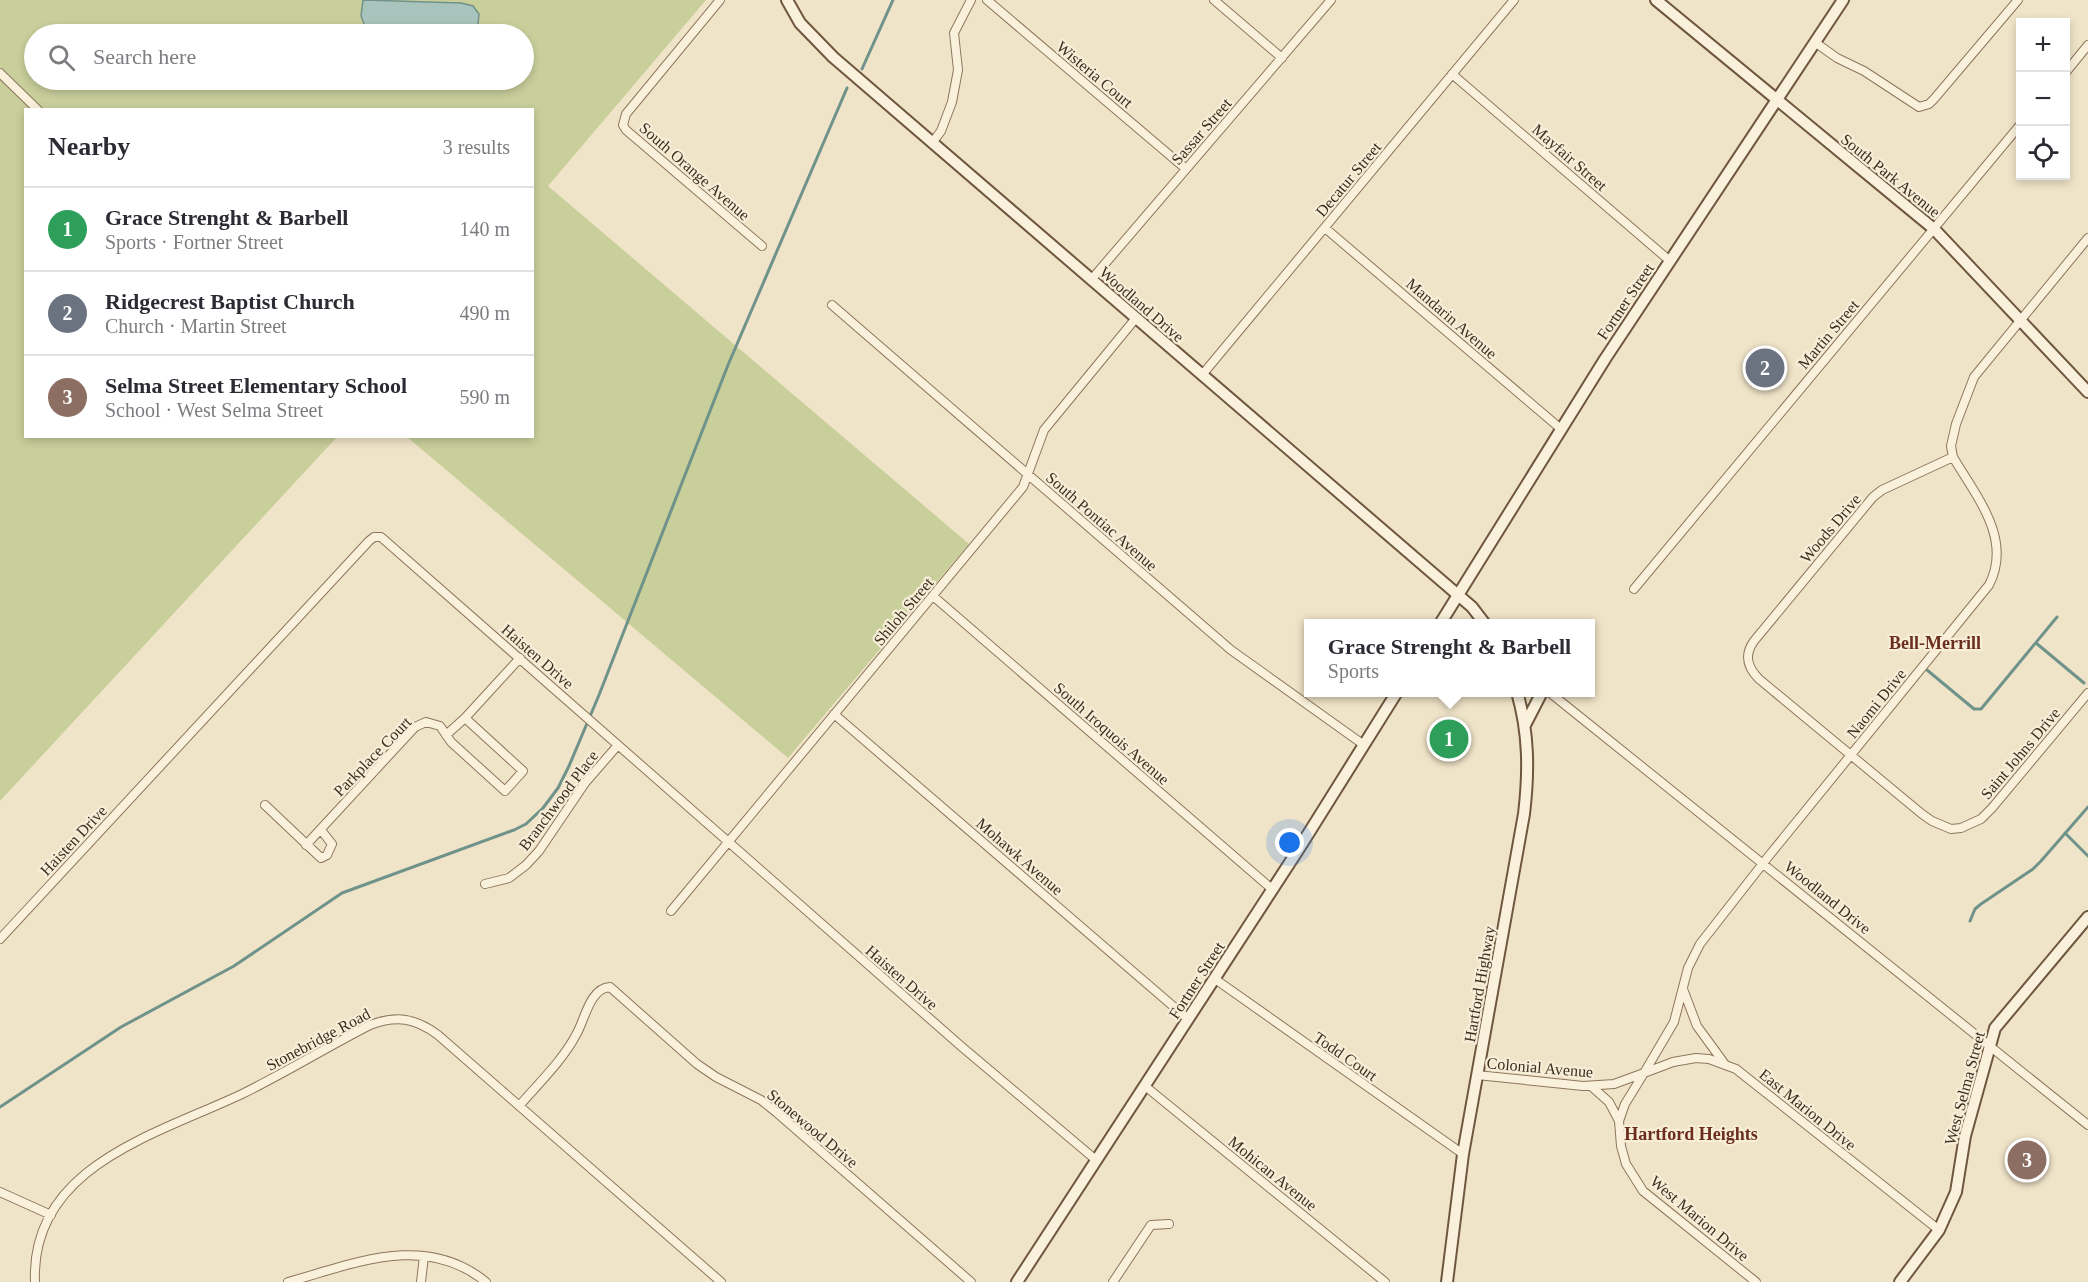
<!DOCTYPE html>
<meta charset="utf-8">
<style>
body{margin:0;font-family:Georgia,serif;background:#f7f7f7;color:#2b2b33}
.controls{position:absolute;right:18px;top:18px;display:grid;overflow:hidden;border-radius:0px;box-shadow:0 3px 9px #0003}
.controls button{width:54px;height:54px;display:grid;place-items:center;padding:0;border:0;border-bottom:2px solid #e1e1e2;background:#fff;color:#2b2b33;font:30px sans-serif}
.you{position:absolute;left:1290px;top:843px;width:21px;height:21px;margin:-15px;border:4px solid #fff;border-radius:50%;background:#1a73e8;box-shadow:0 0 0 9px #1a73e833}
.badge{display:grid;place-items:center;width:39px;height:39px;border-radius:50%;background:#ea580c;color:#fff;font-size:20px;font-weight:700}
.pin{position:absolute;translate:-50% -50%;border:3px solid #fff;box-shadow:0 2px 6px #0006}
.popup{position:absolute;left:1304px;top:619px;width:291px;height:78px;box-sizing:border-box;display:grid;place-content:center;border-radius:0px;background:#fff;filter:drop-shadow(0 2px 4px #0005);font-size:20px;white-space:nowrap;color:#7c7c81}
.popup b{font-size:22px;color:#2b2b33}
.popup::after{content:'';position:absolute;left:50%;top:100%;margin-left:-12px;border:12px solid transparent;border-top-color:#fff}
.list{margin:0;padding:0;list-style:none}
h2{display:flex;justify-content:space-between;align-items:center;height:78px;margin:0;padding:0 24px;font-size:26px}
h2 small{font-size:20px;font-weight:400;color:#7c7c81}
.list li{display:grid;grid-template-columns:39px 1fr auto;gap:18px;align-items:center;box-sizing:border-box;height:84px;padding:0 24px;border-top:2px solid #e1e1e2}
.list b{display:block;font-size:22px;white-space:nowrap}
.list p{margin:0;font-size:20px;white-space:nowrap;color:#7c7c81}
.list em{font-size:20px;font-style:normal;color:#7c7c81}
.icon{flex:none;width:33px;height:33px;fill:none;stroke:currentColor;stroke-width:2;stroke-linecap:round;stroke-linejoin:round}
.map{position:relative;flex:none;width:2088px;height:1282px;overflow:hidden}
.search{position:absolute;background:#fff;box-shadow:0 3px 9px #0003;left:24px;top:24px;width:510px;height:66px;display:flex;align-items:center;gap:15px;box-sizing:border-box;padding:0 21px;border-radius:33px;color:#7c7c81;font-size:22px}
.panel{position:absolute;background:#fff;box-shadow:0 3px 9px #0003;left:24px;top:108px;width:510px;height:330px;border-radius:0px}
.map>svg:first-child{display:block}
.green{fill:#c9cf9b;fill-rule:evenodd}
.water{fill:#a9c4bc;stroke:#6f938a;stroke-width:1.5}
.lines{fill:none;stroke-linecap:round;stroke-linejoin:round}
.stream{stroke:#6f938a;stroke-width:3}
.street-casing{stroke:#8d765c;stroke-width:10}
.secondary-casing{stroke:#6f573f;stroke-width:14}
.street{stroke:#faf1dc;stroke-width:8}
.secondary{stroke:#faf1dc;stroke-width:10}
.labels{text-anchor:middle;stroke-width:4.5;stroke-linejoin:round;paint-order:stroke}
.street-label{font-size:16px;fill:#3d2e20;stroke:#f7eed8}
.neighbourhood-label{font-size:18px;font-weight:bold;fill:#6b2e1e;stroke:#f7eed8}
</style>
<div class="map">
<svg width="2088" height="1282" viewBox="0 0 2088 1282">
<rect width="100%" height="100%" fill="#f0e4c8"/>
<path class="green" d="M0 0H706L548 186 969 544 788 758 407 437 532 436V110H26V436L337 437 0 801ZM34 34H524V80H34Z"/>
<path class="water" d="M363 0 461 3 473 6 479 14 478 24C462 37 443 28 426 34H368L361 16Z"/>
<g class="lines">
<path class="stream" d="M862 69 893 0
M2036 643 2084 683
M1927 670 1974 709H1981L2057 617
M2065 833 2088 856
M1970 921 1975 909 1981 904 2033 869 2041 861 2088 807
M0 1107 121 1027 234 966 342 893 514 830 526 824 543 808 558 788 569 766 599 695 728 365 847 88"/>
<defs>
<path id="street" d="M720 0 626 114 623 125 626 130 762 246
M987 0 1186 169
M1214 0 1282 58
M1816 43 1837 58 1864 71 1919 107 1929 104 1934 99 2018 0
M2066 72 2088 45
M0 73 38 110
M1452 74 1670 261
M932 143 941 131 952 102 958 70 954 33 971 0
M1325 228 1561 429
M1091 280 1331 0
M832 305 1231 650 1364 745
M1202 375 1514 0
M1953 457 1882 490 1873 497 1754 641C1744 655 1747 667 1759 679L1922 814 1932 821 1951 829 1961 828 1981 819 1992 808 2088 693
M1634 589 2020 125
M933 596 1273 890
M1549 692 2088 1125
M834 714 1188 1019
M446 735 465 718 520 658
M265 805 321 858 327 855 332 844 321 830
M306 845 415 727 426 722 440 726 451 742 505 791 523 771 465 718
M485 884 509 878 526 865 539 851 585 783 618 745
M671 911 1023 487 1044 430 1136 318
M0 939 369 541 374 537H381L962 1047 1096 1160
M1215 979 1463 1154
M1683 989 1697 1026 1724 1063
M1477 1075 1583 1086 1614 1084 1644 1073 1674 1022 1688 968 1700 944 1768 857 1989 585C2013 539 1976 496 1953 457L1951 446 1956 424 1974 377 2088 238
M1145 1086 1385 1282
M1591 1086 1609 1102 1619 1121
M519 1106C538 1084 564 1059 577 1033 585 1019 590 988 610 987L697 1064 716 1077 761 1100 776 1112 971 1282
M0 1192 51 1215
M35 1282C30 1166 158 1134 242 1094 285 1073 327 1047 370 1025 397 1015 415 1018 438 1035L721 1282
M288 1282C354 1264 425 1232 486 1282
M421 1282 424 1256
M1113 1282 1151 1225 1169 1224
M1756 1282 1643 1191 1626 1164 1621 1146 1619 1121 1625 1104 1644 1073 1673 1062 1696 1058 1709 1059 1736 1069 1939 1230"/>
<path id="secondary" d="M787 0 800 23 833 57 1472 607 1485 624
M1656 0 1934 229 2088 392
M1440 624 1605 359 1843 0
M1525 725 1542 692
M1017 1282 1300 847 1397 692
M1447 1282 1463 1154 1524 814C1529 772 1529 733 1517 692
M1900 1282 1939 1230 1956 1192 1965 1136 1995 1028 2088 917"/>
</defs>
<use href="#street" class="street-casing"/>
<use href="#secondary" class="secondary-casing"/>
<use href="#street" class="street"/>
<use href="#secondary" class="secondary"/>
</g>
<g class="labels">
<g class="street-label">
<text transform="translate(1095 74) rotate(40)" y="6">Wisteria Court</text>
<text transform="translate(1201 131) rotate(-49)" y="6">Sassar Street</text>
<text transform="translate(1570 157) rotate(41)" y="6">Mayfair Street</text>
<text transform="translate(695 171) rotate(41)" y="6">South Orange Avenue</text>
<text transform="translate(1891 175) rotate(39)" y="6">South Park Avenue</text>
<text transform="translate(1348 179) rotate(-50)" y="6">Decatur Street</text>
<text transform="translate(1625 301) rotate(-56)" y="6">Fortner Street</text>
<text transform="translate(1142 304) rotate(41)" y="6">Woodland Drive</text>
<text transform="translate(1452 318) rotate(41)" y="6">Mandarin Avenue</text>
<text transform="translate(1828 334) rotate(-50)" y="6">Martin Street</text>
<text transform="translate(1102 521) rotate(41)" y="6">South Pontiac Avenue</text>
<text transform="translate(1830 528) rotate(-50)" y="6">Woods Drive</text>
<text transform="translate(903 611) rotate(-50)" y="6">Shiloh Street</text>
<text transform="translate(538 656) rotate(41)" y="6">Haisten Drive</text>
<text transform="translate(1876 703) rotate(-51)" y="6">Naomi Drive</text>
<text transform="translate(1112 733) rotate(41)" y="6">South Iroquois Avenue</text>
<text transform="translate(2020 753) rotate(-50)" y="6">Saint Johns Drive</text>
<text transform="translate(372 756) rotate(-46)" y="6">Parkplace Court</text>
<text transform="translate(558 800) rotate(-53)" y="6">Branchwood Place</text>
<text transform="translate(73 840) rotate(-47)" y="6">Haisten Drive</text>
<text transform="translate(1020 856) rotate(41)" y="6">Mohawk Avenue</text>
<text transform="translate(1828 897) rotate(39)" y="6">Woodland Drive</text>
<text transform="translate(902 977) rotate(41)" y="6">Haisten Drive</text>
<text transform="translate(1196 980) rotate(-57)" y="6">Fortner Street</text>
<text transform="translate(1479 984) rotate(-80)" y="6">Hartford Highway</text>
<text transform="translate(318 1039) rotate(-28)" y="6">Stonebridge Road</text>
<text transform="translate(1346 1056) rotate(35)" y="6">Todd Court</text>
<text transform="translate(1540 1067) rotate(5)" y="6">Colonial Avenue</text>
<text transform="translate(1964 1088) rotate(-75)" y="6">West Selma Street</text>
<text transform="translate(1808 1109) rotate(39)" y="6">East Marion Drive</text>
<text transform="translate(813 1128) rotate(40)" y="6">Stonewood Drive</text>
<text transform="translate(1273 1173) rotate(39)" y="6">Mohican Avenue</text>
<text transform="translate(1700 1218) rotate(40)" y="6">West Marion Drive</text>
</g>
<g class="neighbourhood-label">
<text x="1935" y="649">Bell-Merrill</text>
<text x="1691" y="1140">Hartford Heights</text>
</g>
</g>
</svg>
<div class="controls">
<button>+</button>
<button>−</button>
<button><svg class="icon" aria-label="locate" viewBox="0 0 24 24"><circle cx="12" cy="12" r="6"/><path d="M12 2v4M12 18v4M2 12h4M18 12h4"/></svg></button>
</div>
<div class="you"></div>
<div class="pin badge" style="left:1449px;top:739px;background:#2e9e5b">1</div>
<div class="popup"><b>Grace Strenght &amp; Barbell</b>Sports</div>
<div class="pin badge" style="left:1765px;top:368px;background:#6b7280">2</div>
<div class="pin badge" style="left:2027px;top:1160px;background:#8d6e63">3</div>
<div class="search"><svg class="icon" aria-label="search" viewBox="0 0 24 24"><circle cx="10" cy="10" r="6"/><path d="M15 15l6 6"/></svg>Search here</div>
<section class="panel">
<h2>Nearby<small>3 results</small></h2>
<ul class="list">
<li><span class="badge" style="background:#2e9e5b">1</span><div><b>Grace Strenght &amp; Barbell</b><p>Sports · Fortner Street</p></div><em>140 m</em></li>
<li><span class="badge" style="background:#6b7280">2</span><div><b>Ridgecrest Baptist Church</b><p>Church · Martin Street</p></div><em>490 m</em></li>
<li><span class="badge" style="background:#8d6e63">3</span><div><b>Selma Street Elementary School</b><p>School · West Selma Street</p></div><em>590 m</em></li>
</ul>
</section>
</div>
